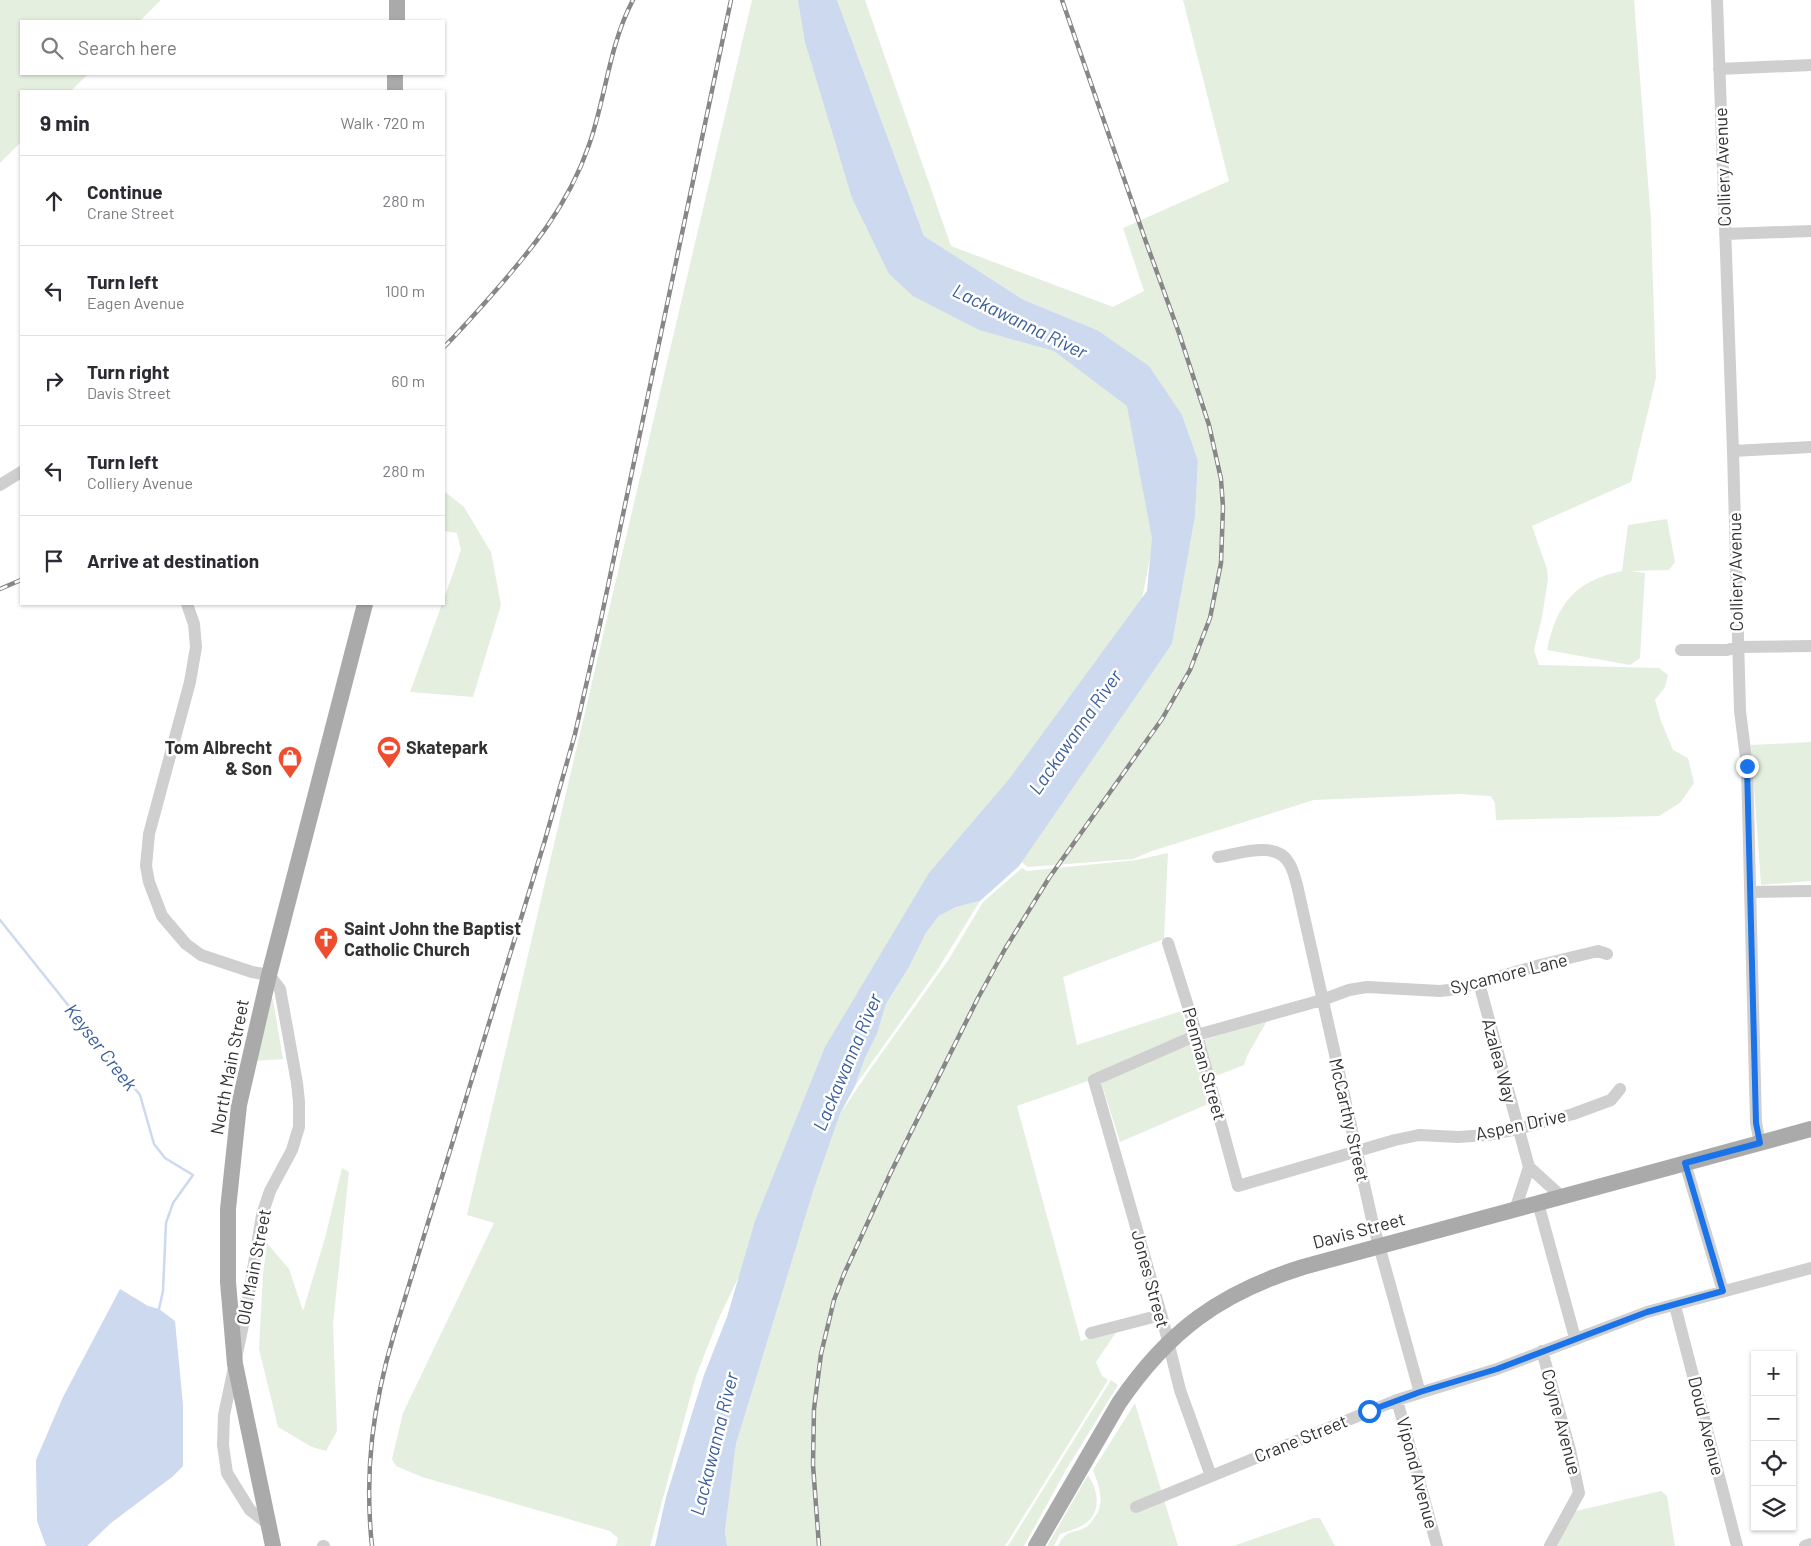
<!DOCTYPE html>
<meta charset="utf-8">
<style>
body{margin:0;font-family:Barlow,sans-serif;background:#f7f7f7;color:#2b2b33}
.controls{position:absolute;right:15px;bottom:15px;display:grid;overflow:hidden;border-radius:0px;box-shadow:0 1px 4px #0004}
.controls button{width:45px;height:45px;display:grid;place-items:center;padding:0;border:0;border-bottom:1px solid #e1e1e2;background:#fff;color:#2b2b33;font:25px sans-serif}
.stop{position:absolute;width:15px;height:15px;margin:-11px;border:4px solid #1a73e8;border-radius:50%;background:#fff}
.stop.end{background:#1a73e8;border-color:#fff;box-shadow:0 1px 5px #0008}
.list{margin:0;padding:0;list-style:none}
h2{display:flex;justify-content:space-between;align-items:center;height:65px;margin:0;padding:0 20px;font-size:21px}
h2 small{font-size:16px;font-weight:400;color:#7c7c81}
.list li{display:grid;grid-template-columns:32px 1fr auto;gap:15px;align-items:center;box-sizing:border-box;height:90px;padding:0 20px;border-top:1px solid #e1e1e2}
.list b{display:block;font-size:19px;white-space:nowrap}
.list p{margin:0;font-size:16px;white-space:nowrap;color:#7c7c81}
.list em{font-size:16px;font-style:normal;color:#7c7c81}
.icon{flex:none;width:28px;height:28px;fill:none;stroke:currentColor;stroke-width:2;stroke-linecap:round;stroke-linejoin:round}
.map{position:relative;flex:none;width:1811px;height:1546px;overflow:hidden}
.search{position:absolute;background:#fff;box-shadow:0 1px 4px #0004;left:20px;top:20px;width:425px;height:55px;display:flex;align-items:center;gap:12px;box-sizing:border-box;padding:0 18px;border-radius:0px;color:#7c7c81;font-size:19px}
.panel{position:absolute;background:#fff;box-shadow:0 1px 4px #0004;left:20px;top:90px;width:425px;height:515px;border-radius:0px}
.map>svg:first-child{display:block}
.green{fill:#e5efe0}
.water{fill:#ccd9ef}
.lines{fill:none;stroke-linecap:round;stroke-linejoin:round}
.stream{stroke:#ccd9ef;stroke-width:2.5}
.minor{stroke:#cfcfcf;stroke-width:12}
.major{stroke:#aaa;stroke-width:16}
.rail-casing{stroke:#878787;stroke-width:4.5}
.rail{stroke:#fff;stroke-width:2.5;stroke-dasharray:8;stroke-linecap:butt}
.route{stroke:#1a73e8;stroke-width:6}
.labels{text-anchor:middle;stroke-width:5;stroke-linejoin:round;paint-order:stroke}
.street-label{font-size:18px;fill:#323232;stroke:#fff}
.poi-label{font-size:18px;font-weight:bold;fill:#323232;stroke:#fff;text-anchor:start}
.water-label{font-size:19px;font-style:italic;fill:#3a5e9a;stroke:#fff}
</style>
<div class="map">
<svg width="1811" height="1546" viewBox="0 0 1811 1546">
<rect width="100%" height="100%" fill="#fff"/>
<path class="green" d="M0 0H161L140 21H21V74H88L71 91H21V142L0 163Z
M752 0H817L865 226 930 287 1063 347 1134 404 1155 532 1142 599 998 807 803 1142 719 1318 696 1376 650 1546H616L618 1538 610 1531 422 1477 396 1466 392 1459 403 1413 494 1223 467 1215Z
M837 0H865L951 246 1113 307 1144 291 1123 228 1229 181 1183 0H1634L1651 221 1656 378 1631 482 1532 526 1547 569 1548 579 1542 617 1534 650 1539 665 1659 668 1668 675 1665 687 1655 700 1661 721 1673 750 1688 758 1694 783 1680 803 1659 816 1496 820 1495 803 1491 796 1458 794 1314 800 1152 851 1133 859 1028 867 1020 861 1172 644 1195 517 1198 461 1097 330 1024 300 924 236Z
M444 491 464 507 491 552 501 605 473 697 410 692 442 604H444V599L461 550 457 533 444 531Z
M1667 519 1675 562 1669 570 1630 571 1645 573 1640 658 1630 665 1547 650C1557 603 1575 581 1622 571L1628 525Z
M1811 742V881L1761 885 1751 745Z
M1168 853 1164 939 1063 977 1077 1045 1181 1011 1193 1043 1267 1021 1247 1056 1244 1065 1203 1081 1208 1104 1120 1142 1098 1072 1088 1081 1017 1106 1081 1341 1119 1328 1096 1362 1102 1376 1108 1380 1010 1538 1005 1546H727L725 1531 736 1444 818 1174 840 1114 871 1068 949 959 983 902 1022 868 1027 871 1136 860Z
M980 901 938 969 855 1086 865 1058 877 1034 886 1004 909 967 926 933 939 916 956 907Z
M271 996 273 1000 283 1059 255 1061Z
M342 1168 349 1172 333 1324 337 1431 326 1451 312 1447 278 1427 259 1349 263 1274 267 1243 289 1269 303 1311 325 1238Z
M1111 1380 1118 1385 1066 1470 1024 1546H1008Z
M1135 1403 1178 1546H1058C1067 1528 1071 1535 1086 1527 1089 1525 1092 1521 1094 1518 1106 1503 1099 1486 1093 1470Z
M1088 1475C1099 1491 1102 1514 1083 1525 1076 1529 1067 1532 1060 1534L1054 1546H1047Z
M1661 1491 1667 1496 1675 1546H1546L1563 1514Z
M1314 1518H1320L1335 1546H1233Z"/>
<path class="water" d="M798 0H837L924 236 1024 300 1097 330 1149 366 1182 415 1198 461 1195 517 1172 644 1019 866 980 901 956 907 939 916 926 933 909 967 886 1004 877 1034 865 1058 855 1086 840 1114 815 1185 736 1444 725 1531 727 1546H655L666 1497 704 1375 727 1317 755 1221 825 1047 929 873 1010 778 1147 591 1152 538 1127 406 1054 351 979 330 913 296 889 274 852 198 805 42Z
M120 1289 148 1306 159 1309 175 1321 183 1405V1466L172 1477 111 1523 87 1546H46L37 1521 36 1460 63 1397Z"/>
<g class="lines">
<path class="stream" d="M0 920 140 1095 154 1144 165 1158 193 1175 173 1203 166 1223 163 1291 159 1309"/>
<path class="minor" d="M1717 0 1733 451 1740 711 1747 766 1756 1123 1760 1143
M1719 69 1811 65
M1725 234 1811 231
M1733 451 1811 447
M0 485 21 472
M187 604 194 624 196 647 190 682 149 834 146 866 149 882 162 916 186 944 201 955 252 972 269 975 280 989 297 1083 299 1102V1127L292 1150 270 1191 262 1215 247 1306 224 1415 223 1445 227 1473 250 1510 268 1524
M1681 650H1727L1738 647 1811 646
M1218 857C1239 854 1276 840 1289 863 1293 869 1295 878 1297 885L1373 1224 1420 1393
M1750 892 1811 891
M1168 943 1197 1035 1238 1186 1395 1140 1419 1135 1458 1137 1487 1135 1518 1129 1573 1114 1611 1100 1620 1089
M1479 983 1529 1167 1562 1197
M1685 1163 1723 1291
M1538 1203 1575 1338
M1515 1210 1529 1167
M1675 1306 1737 1546
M1091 1333 1161 1315
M1542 1351 1570 1450 1579 1493 1550 1546
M1397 1400 1437 1546
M1211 1476 1180 1390 1163 1321 1094 1080 1197 1035 1322 1000 1349 990 1367 987 1440 991 1457 989 1540 965 1598 951 1607 954
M1136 1507 1397 1400 1497 1369 1647 1312 1811 1268
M323 1546H324
M1805 1546 1811 1544"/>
<path class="major" d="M397 21V0
M395 91V74
M273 1546 235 1364 228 1282V1209L239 1105 269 975 365 604
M1036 1546 1119 1403C1168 1331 1220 1293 1303 1267L1811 1129"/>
<defs>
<path id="rail" d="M444 347C460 331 475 314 490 297 532 249 568 206 589 145 606 97 609 45 633 0
M0 589 21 580
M372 1546C364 1471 373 1405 394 1334L545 840 575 734 600 624 731 0
M819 1546 813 1465 814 1409 821 1354 834 1300 844 1274 891 1172 978 998 1005 949 1049 878 1162 719 1190 670 1210 618 1221 563 1223 507 1221 479 1209 425 1179 333 1146 242 1062 0"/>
</defs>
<use href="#rail" class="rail-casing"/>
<use href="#rail" class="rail"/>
</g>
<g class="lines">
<path class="route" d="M1369 1411 1420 1392 1497 1369 1647 1312 1723 1291 1685 1163 1760 1143 1756 1123 1747 766"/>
</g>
<defs>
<symbol id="stadium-pin" viewBox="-11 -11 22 30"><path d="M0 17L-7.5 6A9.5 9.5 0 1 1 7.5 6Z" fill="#ee4e2f" stroke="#fff"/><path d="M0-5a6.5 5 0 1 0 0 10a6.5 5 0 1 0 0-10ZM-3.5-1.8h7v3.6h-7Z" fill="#fff"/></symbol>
<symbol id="shop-pin" viewBox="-11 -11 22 30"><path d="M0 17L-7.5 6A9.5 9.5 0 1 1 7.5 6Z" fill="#ee4e2f" stroke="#fff"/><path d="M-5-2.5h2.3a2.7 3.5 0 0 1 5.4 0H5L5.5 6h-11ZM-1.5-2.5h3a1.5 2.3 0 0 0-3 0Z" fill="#fff"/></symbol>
<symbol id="church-pin" viewBox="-11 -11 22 30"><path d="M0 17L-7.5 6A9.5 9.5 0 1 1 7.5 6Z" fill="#ee4e2f" stroke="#fff"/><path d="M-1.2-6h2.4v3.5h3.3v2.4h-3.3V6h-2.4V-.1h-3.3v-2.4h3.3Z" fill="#fff"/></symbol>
</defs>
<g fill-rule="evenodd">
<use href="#stadium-pin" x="375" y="734" width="28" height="38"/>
<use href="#shop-pin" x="276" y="744" width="28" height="38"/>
<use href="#church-pin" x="312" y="925" width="28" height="38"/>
</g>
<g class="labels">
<g class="street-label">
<text transform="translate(1723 167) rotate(-92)" y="6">Colliery Avenue</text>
<text transform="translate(1736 572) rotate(-91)" y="6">Colliery Avenue</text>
<text transform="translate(1509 974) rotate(-14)" y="6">Sycamore Lane</text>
<text transform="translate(1499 1061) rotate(75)" y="6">Azalea Way</text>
<text transform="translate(1204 1064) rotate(74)" y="6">Penman Street</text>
<text transform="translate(230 1067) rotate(-79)" y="6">North Main Street</text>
<text transform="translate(1349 1120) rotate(77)" y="6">McCarthy Street</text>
<text transform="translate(1521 1125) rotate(-12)" y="6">Aspen Drive</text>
<text transform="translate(1359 1231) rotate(-15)" y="6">Davis Street</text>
<text transform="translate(254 1267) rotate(-79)" y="6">Old Main Street</text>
<text transform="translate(1150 1279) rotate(75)" y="6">Jones Street</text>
<text transform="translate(1561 1422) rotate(75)" y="6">Coyne Avenue</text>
<text transform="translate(1706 1426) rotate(76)" y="6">Doud Avenue</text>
<text transform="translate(1301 1439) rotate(-22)" y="6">Crane Street</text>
<text transform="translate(1417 1473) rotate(75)" y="6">Vipond Avenue</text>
</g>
<g class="poi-label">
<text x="272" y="754" text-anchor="end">Tom Albrecht<tspan x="272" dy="21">&amp; Son</tspan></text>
<text x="406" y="754">Skatepark</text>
<text x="344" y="935">Saint John the Baptist<tspan x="344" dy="21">Catholic Church</tspan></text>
</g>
<g class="water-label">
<text transform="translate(1020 321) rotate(26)" y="7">Lackawanna River</text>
<text transform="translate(1075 732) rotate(-55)" y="7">Lackawanna River</text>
<text transform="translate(101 1047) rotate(52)" y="7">Keyser Creek</text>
<text transform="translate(847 1062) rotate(-67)" y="7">Lackawanna River</text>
<text transform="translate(714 1444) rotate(-76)" y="7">Lackawanna River</text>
</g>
</g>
</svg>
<div class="controls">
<button>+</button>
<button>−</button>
<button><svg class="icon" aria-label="locate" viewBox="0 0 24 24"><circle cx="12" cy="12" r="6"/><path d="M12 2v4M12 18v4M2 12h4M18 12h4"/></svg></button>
<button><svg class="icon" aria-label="layers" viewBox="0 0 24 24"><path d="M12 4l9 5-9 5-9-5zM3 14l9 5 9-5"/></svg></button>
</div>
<div class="stop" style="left:1369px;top:1411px"></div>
<div class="stop end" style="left:1747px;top:766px"></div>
<div class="search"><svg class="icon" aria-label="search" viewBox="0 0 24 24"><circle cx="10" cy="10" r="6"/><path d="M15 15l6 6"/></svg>Search here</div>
<section class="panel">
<h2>9 min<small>Walk · 720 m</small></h2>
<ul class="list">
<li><svg class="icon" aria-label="ahead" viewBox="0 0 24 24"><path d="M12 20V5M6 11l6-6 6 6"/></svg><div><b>Continue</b><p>Crane Street</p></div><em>280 m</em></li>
<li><svg class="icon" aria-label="left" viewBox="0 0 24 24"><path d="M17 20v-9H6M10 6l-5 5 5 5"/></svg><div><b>Turn left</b><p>Eagen Avenue</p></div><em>100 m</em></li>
<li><svg class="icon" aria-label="right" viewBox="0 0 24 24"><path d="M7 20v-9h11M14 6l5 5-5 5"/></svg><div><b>Turn right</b><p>Davis Street</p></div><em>60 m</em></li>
<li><svg class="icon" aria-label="left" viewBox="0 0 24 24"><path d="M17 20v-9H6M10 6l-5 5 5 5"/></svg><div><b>Turn left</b><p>Colliery Avenue</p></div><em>280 m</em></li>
<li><svg class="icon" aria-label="arrive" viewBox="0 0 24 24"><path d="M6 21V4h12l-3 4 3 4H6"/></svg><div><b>Arrive at destination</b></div></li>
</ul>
</section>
</div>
